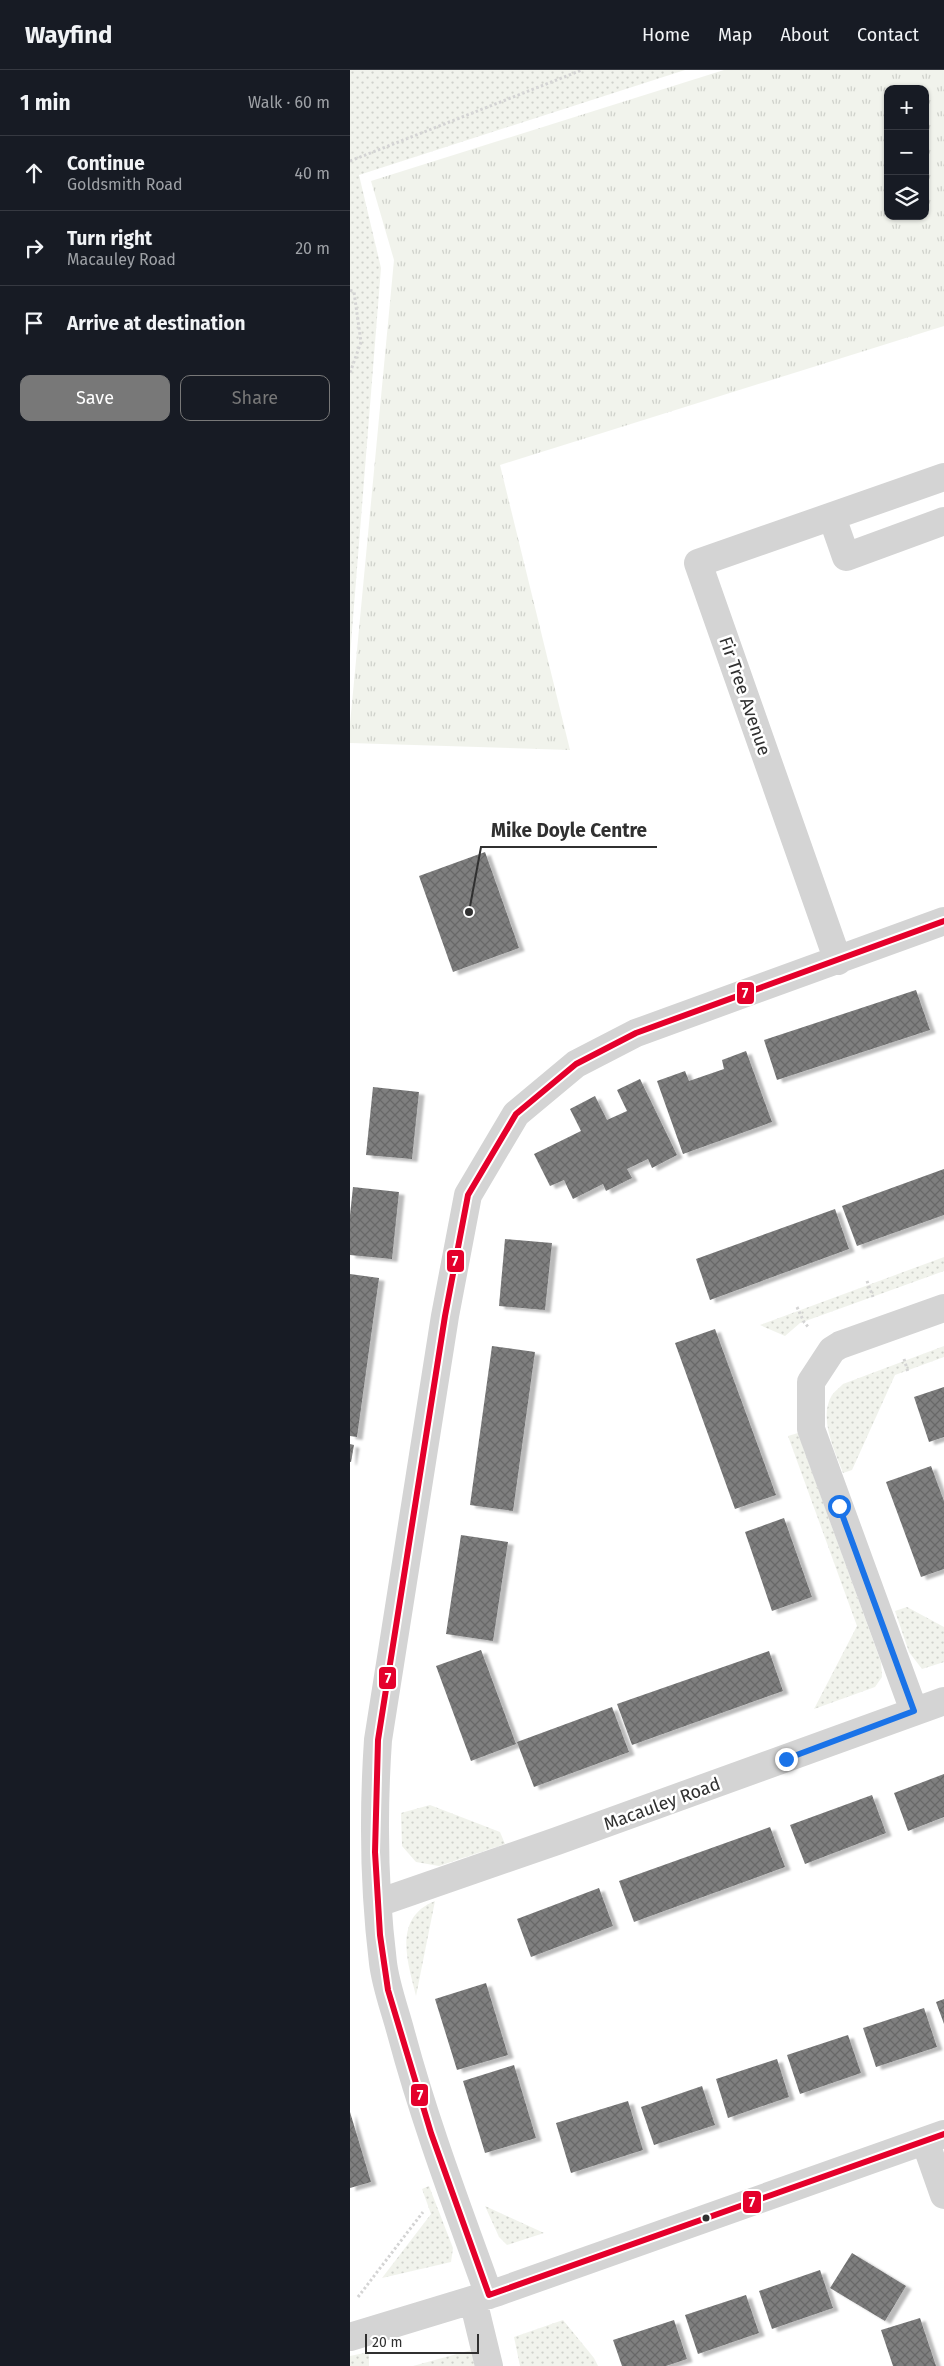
<!DOCTYPE html>
<meta charset="utf-8">
<style>
body{margin:0;font-family:"Fira Sans",sans-serif;background:#242831;color:#f1f3f6}
.controls{position:absolute;right:15px;top:15px;display:grid;overflow:hidden;border-radius:10px;box-shadow:0 1px 4px #0004}
.controls button{width:45px;height:45px;display:grid;place-items:center;padding:0;border:0;border-bottom:1px solid #363941;background:#171b24;color:#f1f3f6;font:25px sans-serif}
.scale{position:absolute;left:15px;bottom:12px;width:114px;box-sizing:border-box;padding-left:5px;border:2px solid #303030;border-top:0;font-size:14px;line-height:18px;white-space:nowrap;color:#303030;-webkit-text-stroke:4px #fff;paint-order:stroke}
.stop{position:absolute;width:15px;height:15px;margin:-11px;border:4px solid #1a73e8;border-radius:50%;background:#fff}
.stop.end{background:#1a73e8;border-color:#fff;box-shadow:0 1px 5px #0008}
.list{margin:0;padding:0;list-style:none}
h2{display:flex;justify-content:space-between;align-items:center;height:65px;margin:0;padding:0 20px;font-size:21px}
h2 small{font-size:16px;font-weight:400;color:#9ea1a6}
.list li{display:grid;grid-template-columns:32px 1fr auto;gap:15px;align-items:center;box-sizing:border-box;height:75px;padding:0 20px;border-top:1px solid #363941}
.list b{display:block;font-size:19px;white-space:nowrap}
.list p{margin:0;font-size:16px;white-space:nowrap;color:#9ea1a6}
.list em{font-size:16px;font-style:normal;color:#9ea1a6}
.actions{display:flex;gap:10px;padding:15px 20px}
.actions a{flex:1;padding:11px 0;border:1px solid #787878;border-radius:10px;text-align:center;font-size:18px;color:#787878}
.actions .main{background:#787878;color:#fff}
.icon{flex:none;width:28px;height:28px;fill:none;stroke:currentColor;stroke-width:2;stroke-linecap:round;stroke-linejoin:round}
.map{position:relative;flex:none;width:594px;height:2296px;overflow:hidden}
header{display:flex;align-items:center;gap:30px;box-sizing:border-box;height:70px;padding:0 25px;background:#171b24;border-bottom:1px solid #363941}
header strong{font-size:24px}
nav{display:flex;gap:28px;margin-inline-start:auto;font-size:18px}
main{display:flex}
aside{flex:1;background:#171b24}
.map>svg:first-child{display:block}
.grass{fill:url(#grass-dots)}
.park{fill:url(#park-tufts);fill-rule:evenodd}
.building{fill:url(#building-cross-hatch);filter:url(#shadow)}
.lines{fill:none;stroke-linecap:round;stroke-linejoin:round}
.path{stroke:#d4d4d4;stroke-width:3;stroke-dasharray:2.5 2.5;stroke-linecap:butt}
.minor{stroke:#d4d4d4;stroke-width:28}
.bus-1-casing{stroke:#fff;stroke-width:10}
.bus-1{stroke:#e4002b;stroke-width:6}
.route{stroke:#1a73e8;stroke-width:6}
.bus-dot{fill:#303030;stroke:#fff;stroke-width:2}
.labels{text-anchor:middle;stroke-width:5;stroke-linejoin:round;paint-order:stroke}
.street-label{font-size:18px;fill:#303030;stroke:#fff}
.leader{fill:none;stroke:#303030;stroke-width:2}
.callout-dot{fill:#303030;stroke:#fff;stroke-width:2}
.callout-label{font-size:19px;text-anchor:middle;font-weight:bold;fill:#303030;stroke:#fff;stroke-width:5;stroke-linejoin:round;paint-order:stroke}
.line-badge{stroke:#fff;stroke-width:2}
.badge-label{font-size:14px;text-anchor:middle;font-weight:bold;fill:#fff}
</style>
<header>
<strong>Wayfind</strong>
<nav><a>Home</a><a>Map</a><a>About</a><a>Contact</a></nav>
</header>
<main>
<aside>
<h2>1 min<small>Walk · 60 m</small></h2>
<ul class="list">
<li><svg class="icon" aria-label="ahead" viewBox="0 0 24 24"><path d="M12 20V5M6 11l6-6 6 6"/></svg><div><b>Continue</b><p>Goldsmith Road</p></div><em>40 m</em></li>
<li><svg class="icon" aria-label="right" viewBox="0 0 24 24"><path d="M7 20v-9h11M14 6l5 5-5 5"/></svg><div><b>Turn right</b><p>Macauley Road</p></div><em>20 m</em></li>
<li><svg class="icon" aria-label="arrive" viewBox="0 0 24 24"><path d="M6 21V4h12l-3 4 3 4H6"/></svg><div><b>Arrive at destination</b></div></li>
</ul>
<div class="actions"><a class="main">Save</a><a>Share</a></div>
</aside>
<div class="map">
<svg width="594" height="2296" viewBox="0 0 594 2296">
<defs>
<pattern id="grass-dots" width="8" height="8" patternUnits="userSpaceOnUse" patternTransform="scale(1.25)"><rect width="8" height="8" fill="#f1f3ec"/><path d="M2 2h.1M6 6h.1" fill="none" stroke="#cfd1cb" stroke-width="1.8" stroke-linecap="round"/></pattern>
<pattern id="park-tufts" width="24" height="20" patternUnits="userSpaceOnUse" patternTransform="scale(1.25)"><rect width="24" height="20" fill="#f1f3ec"/><path d="M3 7l-1-3M5 7V3M7 7l1-3M15 17l-1-3M17 17v-4M19 17l1-3" fill="none" stroke="#cfd1cb"/></pattern>
<pattern id="building-cross-hatch" width="8" height="8" patternUnits="userSpaceOnUse" patternTransform="scale(1.25)"><rect width="8" height="8" fill="#7f7f7f"/><path d="M0 0l8 8M0 8l8-8" fill="none" stroke="#686868"/></pattern>
<filter id="shadow"><feDropShadow dx="5.5" dy="3" stdDeviation="1" flood-color="#0004"/></filter>
</defs>
<rect width="100%" height="100%" fill="#fff"/>
<path class="grass" d="M0 0H335L9 105 31 198 0 586Z
M594 1187V1201L450 1253 435 1266 410 1255Z
M594 1276V1287L545 1305 502 1400 493 1403C485 1381 468 1348 482 1325 485 1321 490 1317 493 1314Z
M448 1363 531 1592 532 1607 525 1617 464 1639 507 1556 438 1366Z
M557 1537 594 1557V1592L572 1599 559 1582 545 1541Z
M80 1735 150 1762 155 1774 89 1796 66 1792 52 1776 51 1743Z
M85 1831 66 1926C58 1893 42 1848 85 1831Z
M79 2116 103 2178 101 2192 32 2208 81 2144 72 2119Z
M135 2136 194 2163 157 2175 149 2167Z
M213 2250 244 2288 248 2296H170L164 2267Z
M125 2279 128 2296H63Z
M19 2282V2296H0V2286Z"/>
<path class="park" d="M374 0H594V256L150 395 220 680 0 673V654L44 190 21 111ZM538 19H575V146H538Z"/>
<path class="building" d="M135 782 169 878 103 902 69 806Z
M566 920 580 960 427 1010 414 970Z
M396 981 422 1052 333 1084 307 1011 335 1001 339 1011 374 999 372 990Z
M290 1009 327 1085 302 1098 298 1089 277 1099 282 1108 256 1121 253 1114 223 1129 214 1110 200 1116 184 1084 231 1061 220 1039 245 1026 257 1050 277 1041 267 1020Z
M23 1017 69 1022 62 1089 16 1085Z
M594 1099V1145L507 1176 492 1136Z
M3 1117 49 1122 42 1189 0 1185V1145Z
M485 1139 499 1179 360 1230 346 1189Z
M155 1169 202 1173 195 1240 149 1236Z
M0 1204 29 1208 7 1367 0 1366Z
M365 1259 426 1425 385 1439 325 1273Z
M142 1276 185 1282 163 1441 120 1435Z
M594 1317V1367L579 1372 564 1327Z
M0 1374 4 1375 1 1392H0Z
M581 1396 594 1431V1499L571 1507 536 1412Z
M434 1448 462 1527 422 1541 395 1462Z
M111 1465 158 1472 143 1571 96 1564Z
M131 1580 166 1674 121 1691 86 1596Z
M419 1581 433 1621 282 1675 267 1634Z
M262 1637 279 1682 184 1717 167 1672Z
M594 1704V1747L558 1761 544 1723Z
M522 1725 536 1763 455 1794 440 1755Z
M420 1757 435 1797 284 1852 269 1811Z
M249 1818 263 1856 181 1887 167 1849Z
M136 1913 158 1985 107 2000 85 1929Z
M594 1929V1954L586 1932Z
M574 1938 587 1977 526 1997 513 1958Z
M498 1965 511 2003 450 2024 437 1985Z
M427 1989 439 2027 378 2048 366 2009Z
M164 1995 186 2068 135 2083 113 2011Z
M352 2016 365 2055 304 2075 291 2037Z
M278 2031 293 2080 221 2103 206 2053Z
M0 2042 21 2112 0 2118Z
M502 2183 556 2216 535 2251 480 2218Z
M470 2200 483 2238 422 2259 409 2221Z
M396 2225 409 2263 348 2284 335 2245Z
M570 2248 586 2296H543L531 2260Z
M324 2250 337 2289 316 2296H272L263 2270Z"/>
<g class="lines">
<path class="path" d="M0 91 232 0
M0 220 4 222 11 272 0 303
M517 1211 523 1227
M447 1237 454 1252 459 1258
M554 1289 558 1302
M8 2227 73 2142"/>
<path class="minor" d="M482 447 496 487 594 451
M488 891 348 493 594 407
M564 1641 461 1359V1312L482 1280 490 1275 594 1238
M28 1833 207 1771 594 1631
M575 2071 594 2125
M139 2225C108 2139 75 2053 51 1963 45 1940 36 1917 33 1893 24 1820 23 1744 28 1670L95 1246 118 1125 166 1044 226 994 286 963 594 851
M123 2230 139 2296
M0 2267 148 2222 594 2064"/>
<defs>
<path id="bus-1" d="M139 2225 81 2063 38 1920 30 1865 25 1782 28 1670 95 1246 118 1125 166 1044 226 994 286 963 594 851
M139 2225 594 2064"/>
</defs>
<use href="#bus-1" class="bus-1-casing"/>
<use href="#bus-1" class="bus-1"/>
</g>
<g class="lines">
<path class="route" d="M436 1689 564 1641 489 1436"/>
</g>
<circle class="bus-dot" cx="356" cy="2148" r="4.5"/>
<g class="labels">
<g class="street-label">
<text transform="translate(395 626) rotate(71)" y="6">Fir Tree Avenue</text>
<text transform="translate(312 1734) rotate(-20)" y="6">Macauley Road</text>
</g>
</g>
<path class="leader" d="M119 842L131 777H307"/>
<circle class="callout-dot" cx="119" cy="842" r="5"/>
<g class="callout-label">
<text x="219" y="767">Mike Doyle Centre</text>
</g>
<g class="line-badge">
<rect x="386" y="911" width="19" height="24" rx="5" fill="#e4002b"/>
<rect x="96" y="1179" width="19" height="24" rx="5" fill="#e4002b"/>
<rect x="28" y="1596" width="19" height="24" rx="5" fill="#e4002b"/>
<rect x="60" y="2013" width="19" height="24" rx="5" fill="#e4002b"/>
<rect x="392" y="2120" width="20" height="24" rx="5" fill="#e4002b"/>
</g>
<g class="badge-label">
<text x="395" y="928">7</text>
<text x="105" y="1196">7</text>
<text x="38" y="1613">7</text>
<text x="70" y="2030">7</text>
<text x="402" y="2137">7</text>
</g>
</svg>
<div class="controls">
<button>+</button>
<button>−</button>
<button><svg class="icon" aria-label="layers" viewBox="0 0 24 24"><path d="M12 4l9 5-9 5-9-5zM3 14l9 5 9-5"/></svg></button>
</div>
<div class="scale">20 m</div>
<div class="stop" style="left:489px;top:1436px"></div>
<div class="stop end" style="left:436px;top:1689px"></div>
</div>
</main>
